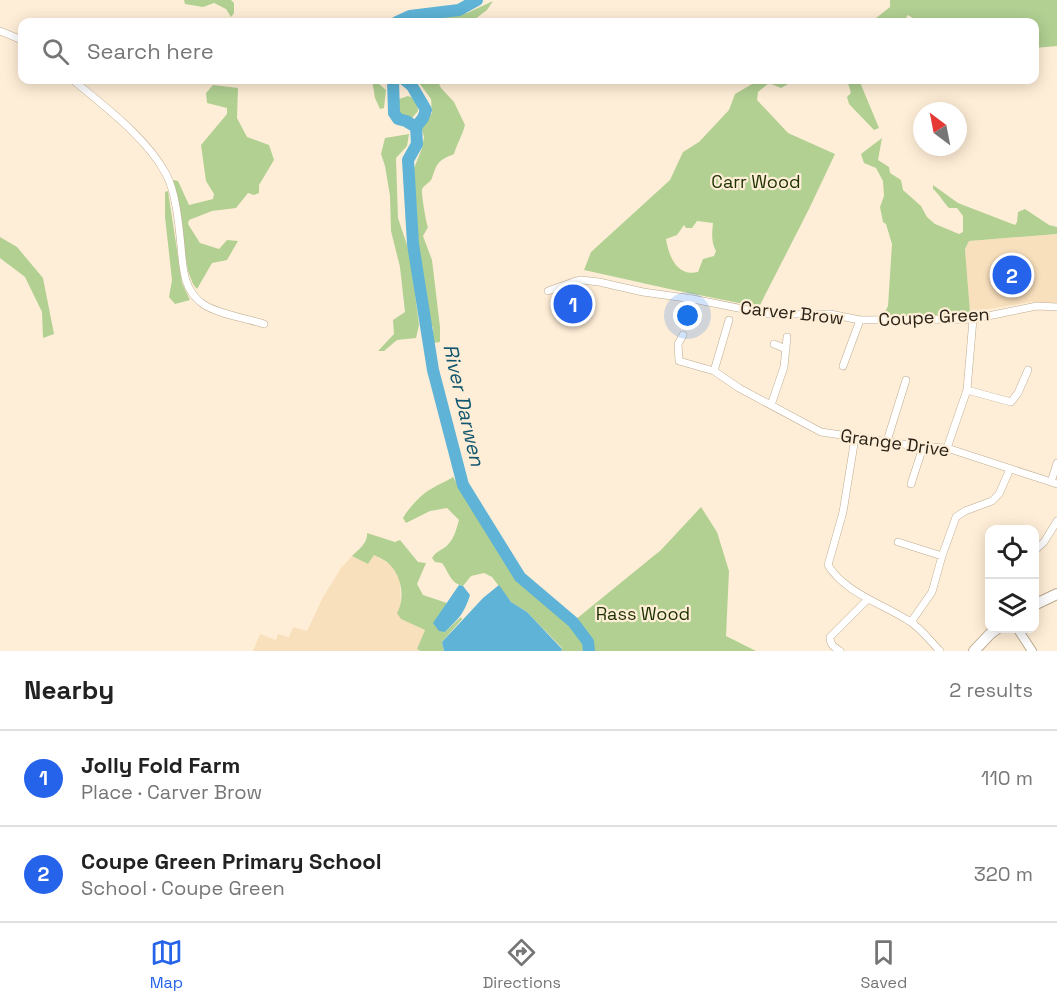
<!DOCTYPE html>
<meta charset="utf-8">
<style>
body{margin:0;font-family:"Space Grotesk",sans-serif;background:#f2f2f2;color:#222}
.controls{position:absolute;right:18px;bottom:18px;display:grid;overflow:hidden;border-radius:12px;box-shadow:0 3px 15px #0003}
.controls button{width:54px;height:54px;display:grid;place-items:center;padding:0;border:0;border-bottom:2px solid #e0e0e0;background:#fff;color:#222;font:30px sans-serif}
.compass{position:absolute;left:913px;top:102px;width:54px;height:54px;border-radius:50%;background:#fff;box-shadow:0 3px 15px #0003;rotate:328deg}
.you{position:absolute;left:688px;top:316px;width:21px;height:21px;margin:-15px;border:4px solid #fff;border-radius:50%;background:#1a73e8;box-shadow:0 0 0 9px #1a73e833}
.badge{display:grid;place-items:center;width:39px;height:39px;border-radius:50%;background:#2563eb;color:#fff;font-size:20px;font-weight:700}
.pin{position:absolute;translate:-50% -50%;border:3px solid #fff;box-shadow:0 2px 6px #0006}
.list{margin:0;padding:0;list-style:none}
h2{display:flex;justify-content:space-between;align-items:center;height:78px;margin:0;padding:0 24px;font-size:26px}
h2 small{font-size:20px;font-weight:400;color:#767676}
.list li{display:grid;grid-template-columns:39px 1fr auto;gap:18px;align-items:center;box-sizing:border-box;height:96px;padding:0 24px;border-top:2px solid #e0e0e0}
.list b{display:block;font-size:22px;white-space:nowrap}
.list p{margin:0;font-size:20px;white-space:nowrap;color:#767676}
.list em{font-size:20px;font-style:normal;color:#767676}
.icon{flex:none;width:33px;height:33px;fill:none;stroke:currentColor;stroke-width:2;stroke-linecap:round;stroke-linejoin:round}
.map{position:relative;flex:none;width:1057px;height:651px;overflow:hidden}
.search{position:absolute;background:#fff;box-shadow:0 3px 15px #0003;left:18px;right:18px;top:18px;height:66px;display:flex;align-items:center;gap:15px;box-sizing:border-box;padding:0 21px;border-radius:12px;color:#767676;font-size:22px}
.sheet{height:270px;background:#fff}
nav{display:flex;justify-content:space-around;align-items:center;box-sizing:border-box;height:84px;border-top:2px solid #e0e0e0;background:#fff;font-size:16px;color:#767676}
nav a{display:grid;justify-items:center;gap:3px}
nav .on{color:#2563eb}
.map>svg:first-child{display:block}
.built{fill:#f9e0bd}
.green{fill:#b1d092;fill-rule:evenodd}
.water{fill:#5eb3d6}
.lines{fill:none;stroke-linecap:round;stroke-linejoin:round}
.river{stroke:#5eb3d6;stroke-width:12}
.minor-casing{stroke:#beab8f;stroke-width:8}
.tertiary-casing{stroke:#beab8f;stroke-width:10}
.primary-casing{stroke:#beab8f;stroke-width:12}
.minor{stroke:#fff;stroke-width:7}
.tertiary{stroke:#fff;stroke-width:8}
.primary{stroke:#fff;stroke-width:10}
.labels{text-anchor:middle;stroke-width:4.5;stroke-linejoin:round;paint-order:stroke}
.park-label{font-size:18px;fill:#1e3201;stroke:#ffeed7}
.street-label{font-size:18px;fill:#282116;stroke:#ffeed7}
.water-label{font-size:20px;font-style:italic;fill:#11576f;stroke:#ffeed7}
</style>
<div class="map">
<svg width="1057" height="651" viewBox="0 0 1057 651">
<rect width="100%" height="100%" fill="#ffeed7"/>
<path class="built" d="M1057 234V303L1032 302 970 312 965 249 969 241Z
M374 555 391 565 400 580 401 619 425 630 417 649 420 651H253L260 634 276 640 278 634 289 637 293 627 307 631 323 597 341 568 352 556 368 564Z"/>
<path class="green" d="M184 0H231L234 3V13L231 17 226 9 214 3 203 7 185 4Z
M890 0H1057V46L1035 48 1034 22H919L908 15 903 22H871L890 7Z
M493 1 487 10 471 22H415L439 17 467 13Z
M372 80H380L379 84 386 90 384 108 380 109 375 98Z
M417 80H437L441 88 454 102 465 125C462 136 457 144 454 154 438 161 438 161 432 178 430 183 425 184 422 189 421 192 426 222 428 227L423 236 432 260 440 327V342L433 343V327L429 325 417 240 413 171 422 148 424 137 421 127 432 113 431 99Z
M759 80H793L790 83 781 88 769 83 758 92 757 100 788 133 835 154 809 209 759 307 674 290 584 270 591 252 670 180 683 152 699 142 729 110 735 94ZM697 221 713 223C712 233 711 242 716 251L714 256 703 259 698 272C677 277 669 257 666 239L677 235 684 225 686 228H692Z
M847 80H859L879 128 874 130 849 104 847 97 851 93Z
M213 85 238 88 237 118 247 137 269 145 274 160 259 185V193L254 195 248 193 236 208 212 211 189 220 188 224 200 243 219 249 227 240 238 241 227 260 212 263 197 289 193 284 188 271 173 180 178 181 189 205 213 199 214 194 206 181 201 145 227 114V108L207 103 206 93Z
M408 96 416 99 418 111 412 118H406L400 116 397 108 399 99Z
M409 134 407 146 396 158 398 218 410 254 419 325 416 338 397 340 384 351H378L394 334 393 320 405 312 400 267 391 231 390 196 385 166 381 154 385 138Z
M882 138 878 160 889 167 890 173 901 180 903 190 921 206 927 217 935 224 959 234 963 232V216L957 208H949C943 202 940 195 933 189V185L958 203 1015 225 1017 222 1018 212 1025 209 1049 225 1057 227V234L969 241 965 249 970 312 918 317 882 318 888 306 892 244 886 224 883 222 880 207 884 196 883 181 876 168 864 163 861 154Z
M168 191 182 283 190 300 175 304 169 297 172 280 165 217V192Z
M0 237 17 247 43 278 54 334 43 338 42 312 25 277 0 258Z
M453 477 519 582 571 624 586 644V651H561L562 648 527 612 511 602 492 577 484 573 471 576 463 586C450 583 449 572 442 563L435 562 432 558C436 552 439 551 444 548 454 541 456 530 459 520L447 508 430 511 406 523 403 518C409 508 420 495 431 489 438 484 446 482 453 477Z
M701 507 717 532 729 571 726 636 756 651H592L590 641 575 620 661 550Z
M367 533 395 542 400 540 418 562 426 563 417 584 423 595 447 603 434 623 445 632 461 617 462 619 442 642 444 651H420L417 649 425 630 401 619 397 613C405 599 402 578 391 566 387 561 380 558 374 555L368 564 352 556C359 549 368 543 367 533Z"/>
<path class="water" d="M459 585 463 586 470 595C464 614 459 618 445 632L439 631 433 623Z
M499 585 511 602 527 612 562 649 561 651H444L442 642 483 598Z"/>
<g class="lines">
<path class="river" d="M397 22 410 16 459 10 477 0
M393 80 394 113 398 119 406 121 416 127
M405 80 412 86 426 110 423 118 416 127 417 144 408 160 413 244 433 370 463 485 520 577 573 622 588 642 589 651"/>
<defs>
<path id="minor" d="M0 31 22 40
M73 80C104 106 147 138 166 174 176 192 179 226 181 246 183 268 183 290 203 304 215 313 248 319 264 324
M548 291 573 282 581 280 599 282 643 292 693 299 768 314H830L860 320 973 319 1037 306 1057 307
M683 335 678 344 679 361 714 371 739 388 821 432 923 447 947 448 1057 484
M774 344 786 349
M843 366 860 320
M714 371 729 320
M967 390 1011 402 1018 393 1028 370
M771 405 784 367 787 337
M855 438 843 512 828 565C845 593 883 604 909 621 921 628 930 641 940 651
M887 441 906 380
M947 448 967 390 973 319
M1051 482 1057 463
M911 484 923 447
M898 542 942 556
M1034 551 1044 542 1057 521
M911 622 932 592 942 556 956 517 965 511 992 501 999 494 1010 469
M840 651C834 647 830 645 830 637L868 599"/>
<path id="tertiary" d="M1017 628 1032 651"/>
<path id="primary" d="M1034 605 1057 594
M974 651 990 634 998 628"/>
</defs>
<use href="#minor" class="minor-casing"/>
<use href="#tertiary" class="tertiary-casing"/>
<use href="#primary" class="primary-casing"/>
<use href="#minor" class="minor"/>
<use href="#tertiary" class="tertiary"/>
<use href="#primary" class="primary"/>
</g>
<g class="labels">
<g class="park-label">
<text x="756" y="188">Carr Wood</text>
<text x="643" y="620">Rass Wood</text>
</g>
<g class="street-label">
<text transform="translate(792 313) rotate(6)" y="6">Carver Brow</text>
<text transform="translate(934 317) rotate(-3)" y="6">Coupe Green</text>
<text transform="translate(895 443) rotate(8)" y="6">Grange Drive</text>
</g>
<g class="water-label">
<text transform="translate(464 405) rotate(77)" y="7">River Darwen</text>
</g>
</g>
</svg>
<div class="controls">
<button><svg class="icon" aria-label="locate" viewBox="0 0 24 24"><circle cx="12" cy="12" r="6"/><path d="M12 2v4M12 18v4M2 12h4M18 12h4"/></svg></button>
<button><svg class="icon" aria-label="layers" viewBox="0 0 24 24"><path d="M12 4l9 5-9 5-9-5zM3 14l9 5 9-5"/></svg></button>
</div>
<svg class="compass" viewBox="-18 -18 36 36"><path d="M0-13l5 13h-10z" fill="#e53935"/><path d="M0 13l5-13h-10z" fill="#767676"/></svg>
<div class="you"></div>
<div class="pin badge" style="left:573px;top:304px">1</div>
<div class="pin badge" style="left:1012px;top:275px">2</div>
<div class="search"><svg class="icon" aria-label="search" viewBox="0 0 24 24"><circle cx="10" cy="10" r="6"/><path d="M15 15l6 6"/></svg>Search here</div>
</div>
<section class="sheet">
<h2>Nearby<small>2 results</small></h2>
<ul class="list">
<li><span class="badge">1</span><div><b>Jolly Fold Farm</b><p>Place · Carver Brow</p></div><em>110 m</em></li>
<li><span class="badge">2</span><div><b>Coupe Green Primary School</b><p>School · Coupe Green</p></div><em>320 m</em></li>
</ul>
</section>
<nav>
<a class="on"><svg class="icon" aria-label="map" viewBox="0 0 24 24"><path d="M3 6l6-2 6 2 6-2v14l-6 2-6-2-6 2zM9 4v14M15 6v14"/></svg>Map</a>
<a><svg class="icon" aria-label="directions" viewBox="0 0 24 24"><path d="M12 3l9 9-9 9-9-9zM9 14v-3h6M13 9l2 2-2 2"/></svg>Directions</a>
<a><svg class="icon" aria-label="saved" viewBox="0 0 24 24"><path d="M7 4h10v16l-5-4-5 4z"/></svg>Saved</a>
</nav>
